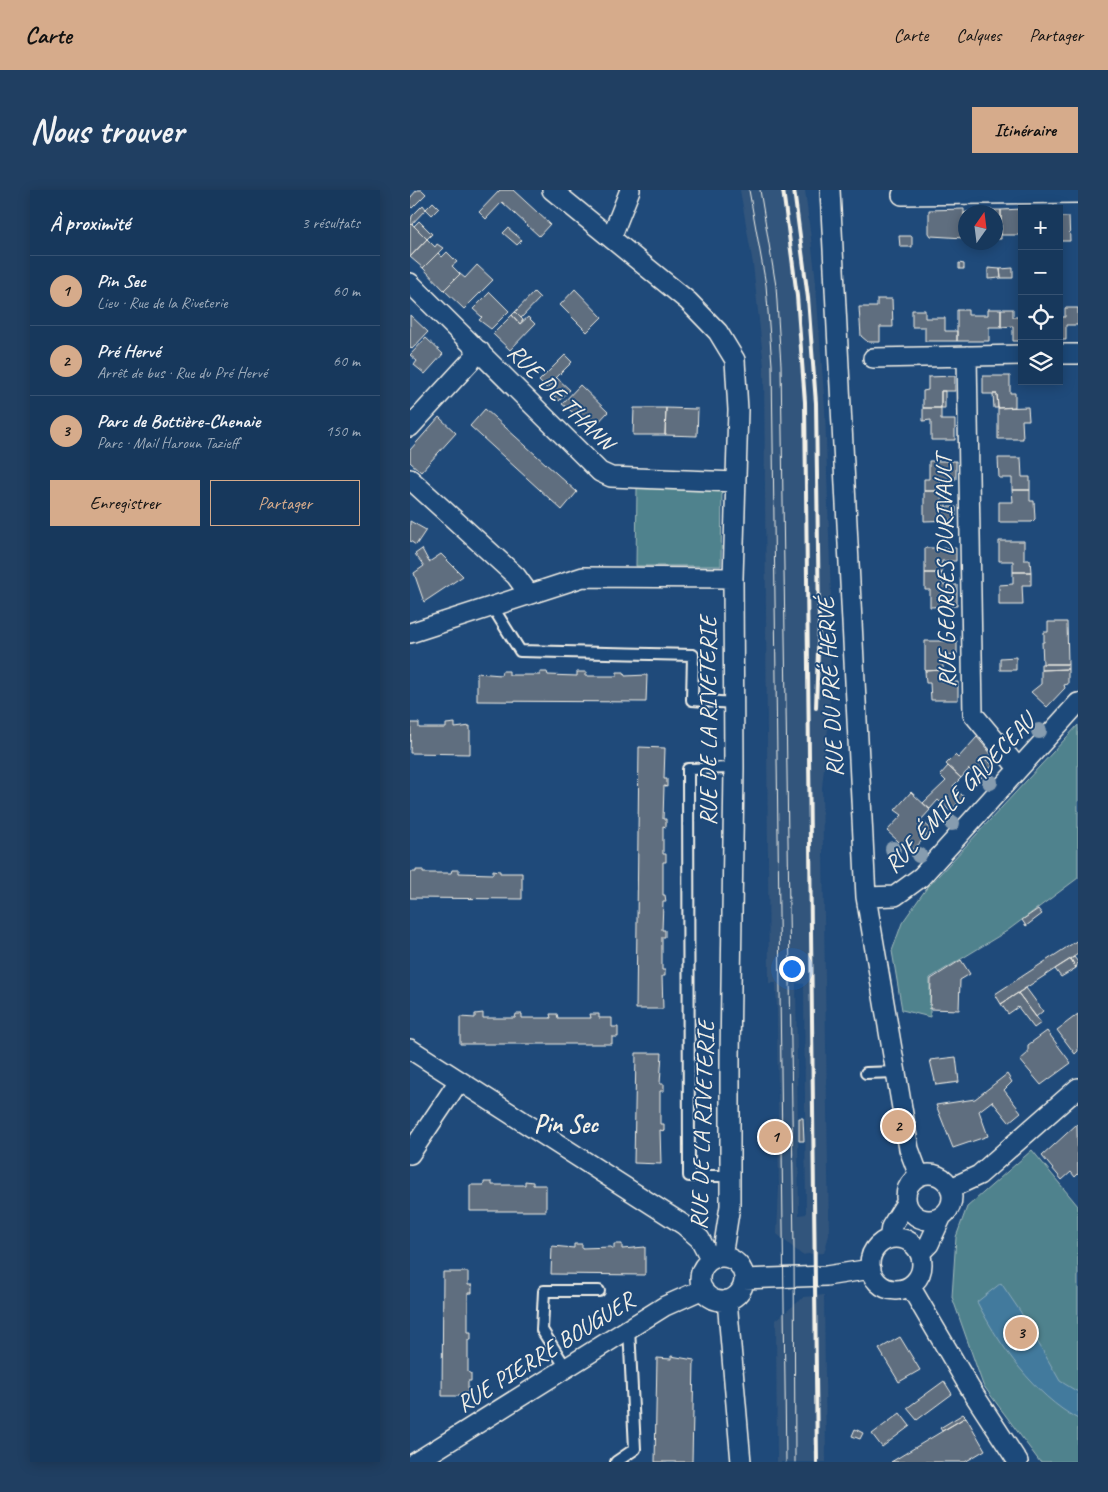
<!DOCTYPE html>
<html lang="fr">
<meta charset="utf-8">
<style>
body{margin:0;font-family:Caveat,sans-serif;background:#203f62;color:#f1f3f6}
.controls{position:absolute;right:15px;top:15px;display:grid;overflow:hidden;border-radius:0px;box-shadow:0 2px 12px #0003}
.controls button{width:45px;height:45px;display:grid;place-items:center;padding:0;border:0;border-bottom:1px solid #365272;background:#17385c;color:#f1f3f6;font:25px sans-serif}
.compass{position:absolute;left:548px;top:15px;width:45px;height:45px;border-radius:50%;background:#17385c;box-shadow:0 2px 12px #0003;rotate:14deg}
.you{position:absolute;left:381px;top:778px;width:18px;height:18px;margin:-12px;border:4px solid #fff;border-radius:50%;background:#1a73e8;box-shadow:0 0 0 8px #1a73e833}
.badge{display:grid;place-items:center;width:32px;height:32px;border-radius:50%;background:#d6ab8b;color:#111;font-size:16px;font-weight:700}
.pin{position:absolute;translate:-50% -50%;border:2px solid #fff;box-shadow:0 1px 5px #0006}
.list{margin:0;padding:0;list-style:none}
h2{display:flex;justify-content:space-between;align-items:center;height:65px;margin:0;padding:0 20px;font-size:21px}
h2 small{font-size:16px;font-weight:400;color:#9eacbb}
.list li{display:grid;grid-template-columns:32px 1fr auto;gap:15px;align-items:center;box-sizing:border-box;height:70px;padding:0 20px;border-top:1px solid #365272}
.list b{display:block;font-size:19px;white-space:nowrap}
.list p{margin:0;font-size:16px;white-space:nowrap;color:#9eacbb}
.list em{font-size:16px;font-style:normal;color:#9eacbb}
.actions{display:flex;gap:10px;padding:15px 20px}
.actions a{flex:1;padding:11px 0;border:1px solid #d6ab8b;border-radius:0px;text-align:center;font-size:18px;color:#d6ab8b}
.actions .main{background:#d6ab8b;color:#111}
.icon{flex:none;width:28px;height:28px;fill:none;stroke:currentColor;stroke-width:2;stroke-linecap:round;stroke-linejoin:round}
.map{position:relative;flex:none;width:668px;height:1272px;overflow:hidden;border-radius:0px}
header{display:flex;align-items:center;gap:30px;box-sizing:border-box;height:70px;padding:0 25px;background:#d6ab8b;color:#111}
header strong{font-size:24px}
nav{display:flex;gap:28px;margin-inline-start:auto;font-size:18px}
.intro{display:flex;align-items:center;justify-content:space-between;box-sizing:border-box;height:120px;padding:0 30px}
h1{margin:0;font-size:35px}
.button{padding:12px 22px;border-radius:0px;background:#d6ab8b;color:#111;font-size:18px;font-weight:700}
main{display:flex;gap:30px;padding:0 30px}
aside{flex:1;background:#17385c;border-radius:0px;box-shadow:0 2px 12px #0003}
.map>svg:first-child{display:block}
.built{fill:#32557c;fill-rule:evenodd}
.green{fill:#50828d;stroke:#a2baba}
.water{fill:#427a9d;stroke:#89aabb}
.building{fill:#5f6e7f;stroke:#f4f1e8}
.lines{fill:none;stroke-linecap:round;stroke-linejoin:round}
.lane-casing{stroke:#f4f1e8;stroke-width:14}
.street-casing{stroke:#f4f1e8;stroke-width:22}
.lane{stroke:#1f4a7a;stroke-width:10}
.street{stroke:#1f4a7a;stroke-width:19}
.tram{stroke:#f4f1e8;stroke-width:1}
.rail{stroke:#f4f1e8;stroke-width:4}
.tree{fill:#869caf}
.labels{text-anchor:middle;stroke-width:4;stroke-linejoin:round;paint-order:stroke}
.street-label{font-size:24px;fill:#f4f1e8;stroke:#1f4a7a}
.neighbourhood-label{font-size:25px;font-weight:bold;fill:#f4f1e8;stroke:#1f4a7a}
</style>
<header>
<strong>Carte</strong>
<nav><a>Carte</a><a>Calques</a><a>Partager</a></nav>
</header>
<div class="intro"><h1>Nous trouver</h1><a class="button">Itinéraire</a></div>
<main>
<aside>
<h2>À proximité<small>3 résultats</small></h2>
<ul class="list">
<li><span class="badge">1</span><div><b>Pin Sec</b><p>Lieu · Rue de la Riveterie</p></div><em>60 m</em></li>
<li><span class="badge">2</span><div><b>Pré Hervé</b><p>Arrêt de bus · Rue du Pré Hervé</p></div><em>60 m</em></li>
<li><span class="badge">3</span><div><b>Parc de Bottière-Chenaie</b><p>Parc · Mail Haroun Tazieff</p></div><em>150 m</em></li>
</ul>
<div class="actions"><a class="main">Enregistrer</a><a>Partager</a></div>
</aside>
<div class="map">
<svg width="668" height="1272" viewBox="0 0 668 1272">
<rect width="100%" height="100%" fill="#1f4a7a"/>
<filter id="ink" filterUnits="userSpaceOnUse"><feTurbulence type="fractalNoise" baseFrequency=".02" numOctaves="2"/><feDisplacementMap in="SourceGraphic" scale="10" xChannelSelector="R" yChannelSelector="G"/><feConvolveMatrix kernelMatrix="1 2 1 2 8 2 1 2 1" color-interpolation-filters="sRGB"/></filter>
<g filter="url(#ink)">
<path class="built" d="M330 0H395L405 83 415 219 421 409 420 518 412 598 419 1045 414 1063 398 1064 392 1065 367 1044 369 998 367 821 366 793H359L354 177 343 74ZM386 793 394 794 396 1024 389 1025Z
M414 1105 416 1272H367L366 1130 394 1107Z"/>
<path class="green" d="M227 297 312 299 311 376H226Z
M668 535V688L597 741 520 788V827L492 820 482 761 492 733 516 699Z
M622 960 668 1016V1272H630L573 1195 542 1107 546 1047 557 1017Z"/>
<path class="water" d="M591 1093 610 1121 650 1191 668 1202V1229C624 1205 590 1156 567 1112Z"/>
<path class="building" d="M7 0H12L16 4 2 18 0 16V8Z
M90 0H103L140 34 129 46 92 12 76 29 69 22Z
M23 12 29 18 22 25 16 19Z
M13 15 16 19 0 36 2 26Z
M554 19V48L521 46 519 43V20Z
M612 19V45H591V20Z
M579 20H591V49H586V22H556L554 50V23Z
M649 27H659L660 51H649Z
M9 31 22 44 17 49 4 36Z
M2 34 17 49 0 67V36Z
M98 38 112 50 107 55 93 43Z
M489 46H502V57H490Z
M17 49 25 57 27 54 33 58 13 78 0 67Z
M37 62 47 72 42 76 50 84 34 100 13 78 28 63 32 67Z
M549 73 554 74V79H549Z
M67 75 83 90 54 119 34 100 50 84 55 88Z
M578 78 590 79 591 88 578 89Z
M603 78V88H591L590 79Z
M165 99 192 127 177 142 150 115Z
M80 102 99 121 81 139 69 130 72 127 63 119Z
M124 102 130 108 111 128 105 122Z
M467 109H482L483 137H470V152H458L451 146 449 117H467Z
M655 118H668V135H656V150H649V127H655Z
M578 119H591V137H579V151H547V120H558V125H578Z
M591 119H603V127H612V151H603V136L591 137Z
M502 120H515V128H535V141H547V151H515V137H502Z
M105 122 113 130 110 134 102 125Z
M0 125 18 142 2 159 0 157Z
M102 125 110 134 118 127 125 134 100 160 83 144Z
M16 148 33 164 15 184 4 175 7 171 0 165Z
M155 165 162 172 136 198 129 191Z
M545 186V201H531V218H513V201L518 200V187Z
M573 186H600V203H605V217L588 218 587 204H573Z
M147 188 160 200 149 211 137 199Z
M170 195 198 222 183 238 152 214Z
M531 201H535V218H531Z
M583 204H587L588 218H584Z
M618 217 619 230H612L613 249H588V218Z
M224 218H256L255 245H223Z
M256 218 288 219 287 246 255 245Z
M513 218H531V230H545V250H521V230L513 231Z
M75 219 167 302 152 320 60 236Z
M29 227 46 243 11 282 0 272V260Z
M588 268H611L612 287H620V300H602V288H589Z
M519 271H546V289H531V301H514V289H519Z
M531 289H535L536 301H531Z
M602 300H620V311H624L625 329 622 332H589V312H603Z
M514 301H531L532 317H546V330L514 331Z
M531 301H536V317H532Z
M0 331 16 340 6 355 0 351Z
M589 351H614V370H620L621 382H603V371H589Z
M515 358H546V371H532V383H515Z
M12 359 19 372 31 364 53 386 14 412 4 383 14 376 5 364Z
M603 382H621V395H612L613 415H589V395L603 394Z
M515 383H532V395H547V416L520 417V400H515Z
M638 432H657L658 474H633L632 452H634V442H638Z
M515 451H547V464L533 465V480L515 481Z
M606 467V480H590V468Z
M631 474H658V479L631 480Z
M658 479V494L654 495 655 498 637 517 621 502 631 494V480Z
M533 480V492H548V510H521L520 493H516L515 481Z
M92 481H99V485H130V482H137L138 485 167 486V482H176V486H207V482H214L215 486 237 485 236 512 67 511V483L91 485Z
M1 533H9V538H36V534L45 533V538L60 536V564L0 563Z
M567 547 582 565 576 570 583 575 570 589 559 579 551 588 536 574 545 565 548 568Z
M229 557 255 558 254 589H257V597L254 596 253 629H256V637L253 636V664H256V672H253V705H255L256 712H253L252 740H255V747H252V780H255V786H252L253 819H226Z
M538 576 551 588 543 596 554 607 540 621 528 610 520 619 513 613 536 591 530 585Z
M501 602 520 620 511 630 522 640 504 659 498 660 477 641 492 625 485 620Z
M6 680H13V683H41L42 680H49V683L83 684V680L90 681V683H112V709L0 708V682H6Z
M628 719 632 724 616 736 612 730Z
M668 750V764L591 814 585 804Z
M664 767 668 772 666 778 661 769Z
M661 769 666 778 651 787 645 779Z
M551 770 560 784 550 790 549 820 520 819 521 789Z
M616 798 633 821 626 827 608 803Z
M608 803 631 833 624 838 608 817 598 824 591 814Z
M73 823V828H105L106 824H112V828H141L140 824H147L148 828H181L180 824H189V828H202V837H208V847H202V854H50V827L65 828V824Z
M668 824V861L665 864 647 840Z
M637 841 661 873 631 895 610 870 618 863V855Z
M226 863H252L250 894H254V901H250V934H254V941L250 940 251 974 224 973Z
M546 867 549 892 526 895 520 870Z
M597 884 602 892 594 900 611 922 599 932 582 911 569 921 578 946 543 958 526 915 565 909Z
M389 928H393L394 951H389Z
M367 929V953H363L362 930Z
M667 934 668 984 665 987 661 982 652 990 632 966Z
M115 991 123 992V995H136V1021H60V995H74V992H82V995H115Z
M164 1054H172V1058L201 1057 204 1059V1054H212V1059L235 1057V1085L141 1084 142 1056 164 1058Z
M33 1082H58V1095H62V1103H58V1142H61V1150H58V1182L61 1184V1191H58V1206H32Z
M490 1147 510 1180 489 1192 469 1159Z
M261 1166 284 1170 282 1272H245L247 1168 261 1169Z
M534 1191 542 1204 507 1230 497 1218Z
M490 1223 500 1236 472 1257 462 1244Z
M553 1224 556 1227 532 1241 530 1238Z
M556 1227 575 1260 555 1272H481Z
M445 1239 453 1243 450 1249 442 1246Z"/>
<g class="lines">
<defs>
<path id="lane" d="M82 416 110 461 283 465 282 510 323 513
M456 883 487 882
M320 986H279L278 579 324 578
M156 1178 132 1140 134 1101H189
M206 1272 225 1259 219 1138"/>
<path id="street" d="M142 0 278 111 308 142 325 170 328 220 323 388 324 578 320 869V1016L312 1067
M420 0 456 707 499 959 509 986
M492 5 668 3
M201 48 220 0
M0 93 190 282 201 287 326 292
M649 164H668
M557 166 563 524 608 578
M463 168 612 165
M0 237 70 161
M0 289 106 386 119 404
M0 443 173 387 323 388
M456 707 485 706 511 687 668 513
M0 859 274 1035 290 1049 301 1070
M0 964 49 891
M496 1007a23 23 0 1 1 46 0a23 23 0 1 1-46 0Z
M541 998 569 985 668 898
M460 1074a26 26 0 1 1 52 0a26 26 0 1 1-52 0Z
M479 1049 481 1037 496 1013
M510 1063 519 1054 531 1028
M290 1089a22 22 0 1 1 44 0a22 22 0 1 1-44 0Z
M334 1089 416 1086 461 1079
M500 1096 561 1200 608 1272
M317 1110 331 1272
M6 1272 255 1116 293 1099"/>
</defs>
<use href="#lane" class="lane-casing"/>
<use href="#street" class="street-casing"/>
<use href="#lane" class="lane"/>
<use href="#street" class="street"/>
<path class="tram" d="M339 0 356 95 362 175 376 1272
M350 0 366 96 371 175 384 1059 385 1272"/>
<path class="rail" d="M373 0 387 106 395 212 407 1272
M384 0 398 108 406 213 409 432 406 518"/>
</g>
<g class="tree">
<circle cx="629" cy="541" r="8"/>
<circle cx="580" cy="592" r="8"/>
<circle cx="542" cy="633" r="8"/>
<circle cx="483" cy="659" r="8"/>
<circle cx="509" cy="665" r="8"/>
</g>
</g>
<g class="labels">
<g class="street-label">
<text transform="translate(151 207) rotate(45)" y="8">RUE DE THANN</text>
<text transform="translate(535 381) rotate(-91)" y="8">RUE GEORGES DURIVAULT</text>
<text transform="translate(420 497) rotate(-93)" y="8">RUE DU PRÉ HERVÉ</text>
<text transform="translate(298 531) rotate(-90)" y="8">RUE DE LA RIVETERIE</text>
<text transform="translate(549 603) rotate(-47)" y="8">RUE ÉMILE GADECEAU</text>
<text transform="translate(292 935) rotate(-88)" y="8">RUE DE LA RIVETERIE</text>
<text transform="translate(135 1162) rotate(-32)" y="8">RUE PIERRE BOUGUER</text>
</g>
<g class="neighbourhood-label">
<text x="156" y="942">Pin Sec</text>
</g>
</g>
</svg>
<div class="controls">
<button>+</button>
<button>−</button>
<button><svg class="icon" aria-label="locate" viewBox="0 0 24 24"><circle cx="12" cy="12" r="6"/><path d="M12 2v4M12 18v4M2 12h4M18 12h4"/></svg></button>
<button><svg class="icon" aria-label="layers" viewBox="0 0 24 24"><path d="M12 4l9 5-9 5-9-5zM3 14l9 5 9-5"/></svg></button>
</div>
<svg class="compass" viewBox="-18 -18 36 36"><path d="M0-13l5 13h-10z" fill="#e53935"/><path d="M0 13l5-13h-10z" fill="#9eacbb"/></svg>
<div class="you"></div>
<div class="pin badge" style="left:365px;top:947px">1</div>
<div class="pin badge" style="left:488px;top:936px">2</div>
<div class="pin badge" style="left:611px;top:1143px">3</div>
</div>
</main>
